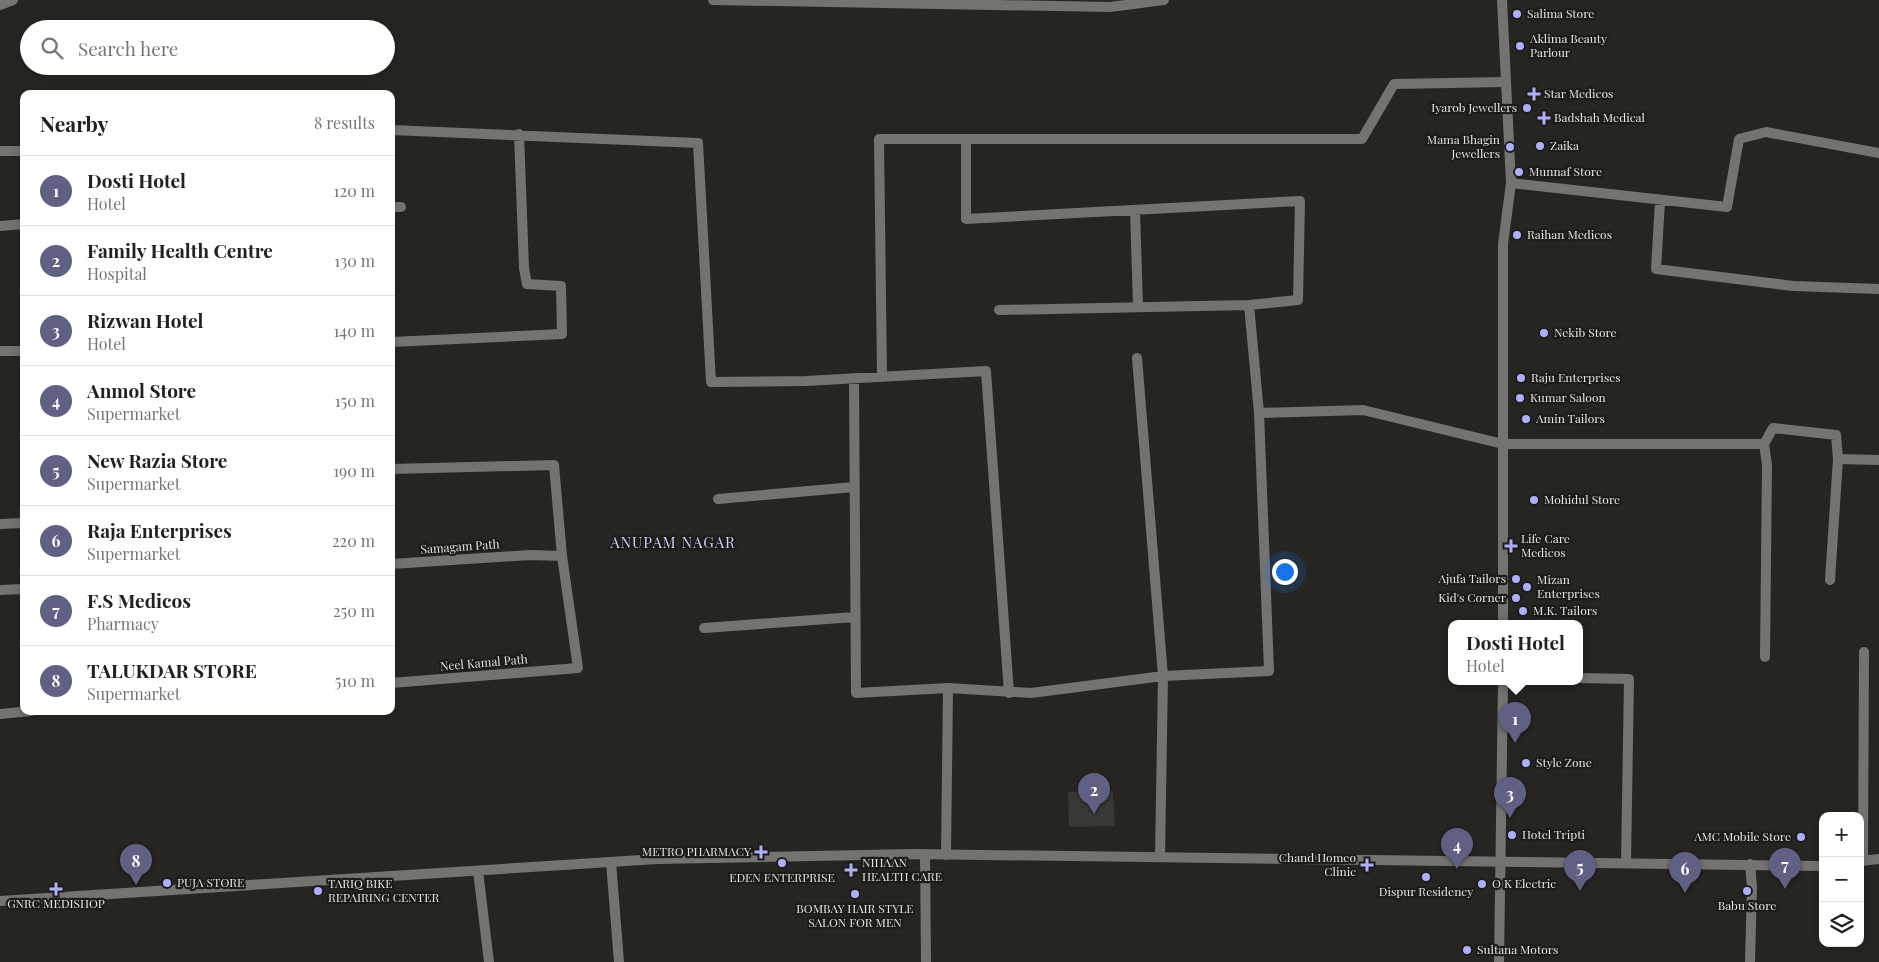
<!DOCTYPE html>
<meta charset="utf-8">
<style>
body{margin:0;font-family:"Playfair Display",serif;background:#f6f6f6;color:#202124}
.controls{position:absolute;right:15px;bottom:15px;display:grid;overflow:hidden;border-radius:10px;box-shadow:0 2px 8px #0003}
.controls button{width:45px;height:45px;display:grid;place-items:center;padding:0;border:0;border-bottom:1px solid #e0e0e0;background:#fff;color:#202124;font:25px sans-serif}
.you{position:absolute;left:1284px;top:571px;width:18px;height:18px;margin:-12px;border:4px solid #fff;border-radius:50%;background:#1a73e8;box-shadow:0 0 0 8px #1a73e833}
.badge{display:grid;place-items:center;width:32px;height:32px;border-radius:50%;background:#606085;color:#fff;font-size:16px;font-weight:700}
.pin{position:absolute;translate:-50% -41px;filter:drop-shadow(0 1px 2px #0008)}
.pin::after{content:'';position:absolute;top:26px;width:18px;height:15px;background:inherit;clip-path:polygon(0 0,100% 0,50% 100%)}
.popup{position:absolute;left:1448px;top:620px;width:135px;height:65px;box-sizing:border-box;display:grid;place-content:center;border-radius:10px;background:#fff;filter:drop-shadow(0 1px 4px #0005);font-size:16px;white-space:nowrap;color:#757577}
.popup b{font-size:19px;color:#202124}
.popup::after{content:'';position:absolute;left:50%;top:100%;margin-left:-10px;border:10px solid transparent;border-top-color:#fff}
.list{margin:0;padding:0;list-style:none}
h2{display:flex;justify-content:space-between;align-items:center;height:65px;margin:0;padding:0 20px;font-size:21px}
h2 small{font-size:16px;font-weight:400;color:#757577}
.list li{display:grid;grid-template-columns:32px 1fr auto;gap:15px;align-items:center;box-sizing:border-box;height:70px;padding:0 20px;border-top:1px solid #e0e0e0}
.list b{display:block;font-size:19px;white-space:nowrap}
.list p{margin:0;font-size:16px;white-space:nowrap;color:#757577}
.list em{font-size:16px;font-style:normal;color:#757577}
.icon{flex:none;width:28px;height:28px;fill:none;stroke:currentColor;stroke-width:2;stroke-linecap:round;stroke-linejoin:round}
.map{position:relative;flex:none;width:1879px;height:962px;overflow:hidden}
.search{position:absolute;background:#fff;box-shadow:0 2px 8px #0003;left:20px;top:20px;width:375px;height:55px;display:flex;align-items:center;gap:12px;box-sizing:border-box;padding:0 18px;border-radius:28px;color:#757577;font-size:19px}
.panel{position:absolute;background:#fff;box-shadow:0 2px 8px #0003;left:20px;top:90px;width:375px;height:625px;border-radius:10px}
.map>svg:first-child{display:block}
.building{fill:#3a3835}
.lines{fill:none;stroke-linecap:round;stroke-linejoin:round}
.minor{stroke:#747371;stroke-width:10}
.tertiary{stroke:#747371;stroke-width:10}
.poi-dot{fill:#aeaefb;stroke:#1d1c18;stroke-width:2}
.labels{text-anchor:middle;stroke-width:4.5;stroke-linejoin:round;paint-order:stroke}
.poi-label{font-size:12px;fill:#e5e4e2;stroke:#1d1c18;text-anchor:start}
.street-label{font-size:12px;fill:#e5e4e2;stroke:#1d1c18}
.quarter-label{font-size:15px;letter-spacing:1px;fill:#cccdf9;stroke:#1d1c18}
</style>
<div class="map">
<svg width="1879" height="962" viewBox="0 0 1879 962">
<rect width="100%" height="100%" fill="#262521"/>
<path class="building" d="M1113 791 1115 826 1069 827 1068 792Z"/>
<g class="lines">
<path class="minor" d="M713 0 1110 7 1164 0
M0 5 13 0
M391 130 698 143 711 382 806 381 986 371 1009 693
M966 139V219L1300 201 1298 300 1249 305
M0 151H24
M1511 183 1727 207 1739 139 1766 132 1879 153
M1660 201 1656 269 1793 286 1879 289
M391 207H401
M1135 210 1138 306
M0 226 24 224
M391 342 562 334 561 286 527 284 524 268 519 134
M0 351H24
M1137 358 1163 676 1160 857
M882 376 879 139H1362L1394 84 1506 82
M854 378 856 693 948 688 1031 693 1163 676 1269 671 1259 413 1249 305 999 310
M1259 413 1363 410 1503 444H1764L1773 428 1836 435 1838 459 1879 460
M1764 444 1767 465 1765 657
M391 469 554 465 562 556 530 555 391 564
M718 499 854 487
M0 524 24 523
M1830 580 1838 459
M0 590 24 589
M704 628 855 617
M1579 678 1629 679 1626 863
M391 683 578 668 562 556
M0 714 31 711
M925 854 926 962
M946 855 948 688
M1863 860 1864 652
M611 862 619 962
M478 871 489 962
M1750 962 1752 887 1750 864"/>
<path class="tertiary" d="M1502 0 1511 183 1503 244V624
M1860 861 1879 859
M0 901 657 859 913 854 1823 866
M1499 962 1503 682"/>
</g>
<g class="poi-dot">
<circle cx="1517" cy="14" r="5"/>
<circle cx="1520" cy="46" r="5"/>
<path d="M1531.5 86.5h5v5h5v5h-5v5h-5v-5h-5v-5h5z"/>
<circle cx="1527" cy="108" r="5"/>
<path d="M1541.5 110.5h5v5h5v5h-5v5h-5v-5h-5v-5h5z"/>
<circle cx="1540" cy="146" r="5"/>
<circle cx="1510" cy="147" r="5"/>
<circle cx="1519" cy="172" r="5"/>
<circle cx="1517" cy="235" r="5"/>
<circle cx="1544" cy="333" r="5"/>
<circle cx="1521" cy="378" r="5"/>
<circle cx="1520" cy="398" r="5"/>
<circle cx="1526" cy="419" r="5"/>
<circle cx="1534" cy="500" r="5"/>
<path d="M1508.5 538.5h5v5h5v5h-5v5h-5v-5h-5v-5h5z"/>
<circle cx="1516" cy="579" r="5"/>
<circle cx="1527" cy="587" r="5"/>
<circle cx="1516" cy="598" r="5"/>
<circle cx="1523" cy="611" r="5"/>
<circle cx="1526" cy="763" r="5"/>
<circle cx="1512" cy="835" r="5"/>
<circle cx="1801" cy="837" r="5"/>
<path d="M758.5 844.5h5v5h5v5h-5v5h-5v-5h-5v-5h5z"/>
<circle cx="782" cy="863" r="5"/>
<path d="M1364.5 857.5h5v5h5v5h-5v5h-5v-5h-5v-5h5z"/>
<path d="M848.5 862.5h5v5h5v5h-5v5h-5v-5h-5v-5h5z"/>
<circle cx="1426" cy="877" r="5"/>
<circle cx="167" cy="883" r="5"/>
<circle cx="1482" cy="884" r="5"/>
<path d="M53.5 881.5h5v5h5v5h-5v5h-5v-5h-5v-5h5z"/>
<circle cx="318" cy="891" r="5"/>
<circle cx="1747" cy="891" r="5"/>
<circle cx="855" cy="894" r="5"/>
<circle cx="1467" cy="950" r="5"/>
</g>
<g class="labels">
<g class="poi-label">
<text x="1527" y="18">Salima Store</text>
<text x="1530" y="43">Aklima Beauty<tspan x="1530" dy="14">Parlour</tspan></text>
<text x="1544" y="98">Star Medicos</text>
<text x="1517" y="112" text-anchor="end">Iyarob Jewellers</text>
<text x="1554" y="122">Badshah Medical</text>
<text x="1500" y="144" text-anchor="end">Mama Bhagin<tspan x="1500" dy="14">Jewellers</tspan></text>
<text x="1550" y="150">Zaika</text>
<text x="1529" y="176">Munnaf Store</text>
<text x="1527" y="239">Raihan Medicos</text>
<text x="1554" y="337">Nekib Store</text>
<text x="1531" y="382">Raju Enterprises</text>
<text x="1530" y="402">Kumar Saloon</text>
<text x="1536" y="423">Amin Tailors</text>
<text x="1544" y="504">Mohidul Store</text>
<text x="1521" y="543">Life Care<tspan x="1521" dy="14">Medicos</tspan></text>
<text x="1506" y="583" text-anchor="end">Ajufa Tailors</text>
<text x="1537" y="584">Mizan<tspan x="1537" dy="14">Enterprises</tspan></text>
<text x="1506" y="602" text-anchor="end">Kid's Corner</text>
<text x="1533" y="615">M.K. Tailors</text>
<text x="1536" y="767">Style Zone</text>
<text x="1522" y="839">Hotel Tripti</text>
<text x="1791" y="841" text-anchor="end">AMC Mobile Store</text>
<text x="751" y="856" text-anchor="end">METRO PHARMACY</text>
<text x="1356" y="862" text-anchor="end">Chand Homeo<tspan x="1356" dy="14">Clinic</tspan></text>
<text x="862" y="867">NIHAAN<tspan x="862" dy="14">HEALTH CARE</tspan></text>
<text x="782" y="882" text-anchor="middle">EDEN ENTERPRISE</text>
<text x="177" y="887">PUJA STORE</text>
<text x="328" y="888">TARIQ BIKE<tspan x="328" dy="14">REPAIRING CENTER</tspan></text>
<text x="1492" y="888">O K Electric</text>
<text x="1426" y="896" text-anchor="middle">Dispur Residency</text>
<text x="56" y="908" text-anchor="middle">GNRC MEDISHOP</text>
<text x="1747" y="910" text-anchor="middle">Babu Store</text>
<text x="855" y="913" text-anchor="middle">BOMBAY HAIR STYLE<tspan x="855" dy="14">SALON FOR MEN</tspan></text>
<text x="1477" y="954">Sultana Motors</text>
</g>
<g class="street-label">
<text transform="translate(460 547) rotate(-4)" y="4">Samagam Path</text>
<text transform="translate(484 663) rotate(-5)" y="4">Neel Kamal Path</text>
</g>
<g class="quarter-label">
<text x="673" y="548">ANUPAM NAGAR</text>
</g>
</g>
</svg>
<div class="controls">
<button>+</button>
<button>−</button>
<button><svg class="icon" aria-label="layers" viewBox="0 0 24 24"><path d="M12 4l9 5-9 5-9-5zM3 14l9 5 9-5"/></svg></button>
</div>
<div class="you"></div>
<div class="pin badge" style="left:1515px;top:743px">1</div>
<div class="popup"><b>Dosti Hotel</b>Hotel</div>
<div class="pin badge" style="left:1094px;top:814px">2</div>
<div class="pin badge" style="left:1510px;top:818px">3</div>
<div class="pin badge" style="left:1457px;top:869px">4</div>
<div class="pin badge" style="left:1580px;top:891px">5</div>
<div class="pin badge" style="left:1685px;top:893px">6</div>
<div class="pin badge" style="left:1785px;top:889px">7</div>
<div class="pin badge" style="left:136px;top:885px">8</div>
<div class="search"><svg class="icon" aria-label="search" viewBox="0 0 24 24"><circle cx="10" cy="10" r="6"/><path d="M15 15l6 6"/></svg>Search here</div>
<section class="panel">
<h2>Nearby<small>8 results</small></h2>
<ul class="list">
<li><span class="badge">1</span><div><b>Dosti Hotel</b><p>Hotel</p></div><em>120 m</em></li>
<li><span class="badge">2</span><div><b>Family Health Centre</b><p>Hospital</p></div><em>130 m</em></li>
<li><span class="badge">3</span><div><b>Rizwan Hotel</b><p>Hotel</p></div><em>140 m</em></li>
<li><span class="badge">4</span><div><b>Anmol Store</b><p>Supermarket</p></div><em>150 m</em></li>
<li><span class="badge">5</span><div><b>New Razia Store</b><p>Supermarket</p></div><em>190 m</em></li>
<li><span class="badge">6</span><div><b>Raja Enterprises</b><p>Supermarket</p></div><em>220 m</em></li>
<li><span class="badge">7</span><div><b>F.S Medicos</b><p>Pharmacy</p></div><em>250 m</em></li>
<li><span class="badge">8</span><div><b>TALUKDAR STORE</b><p>Supermarket</p></div><em>510 m</em></li>
</ul>
</section>
</div>
